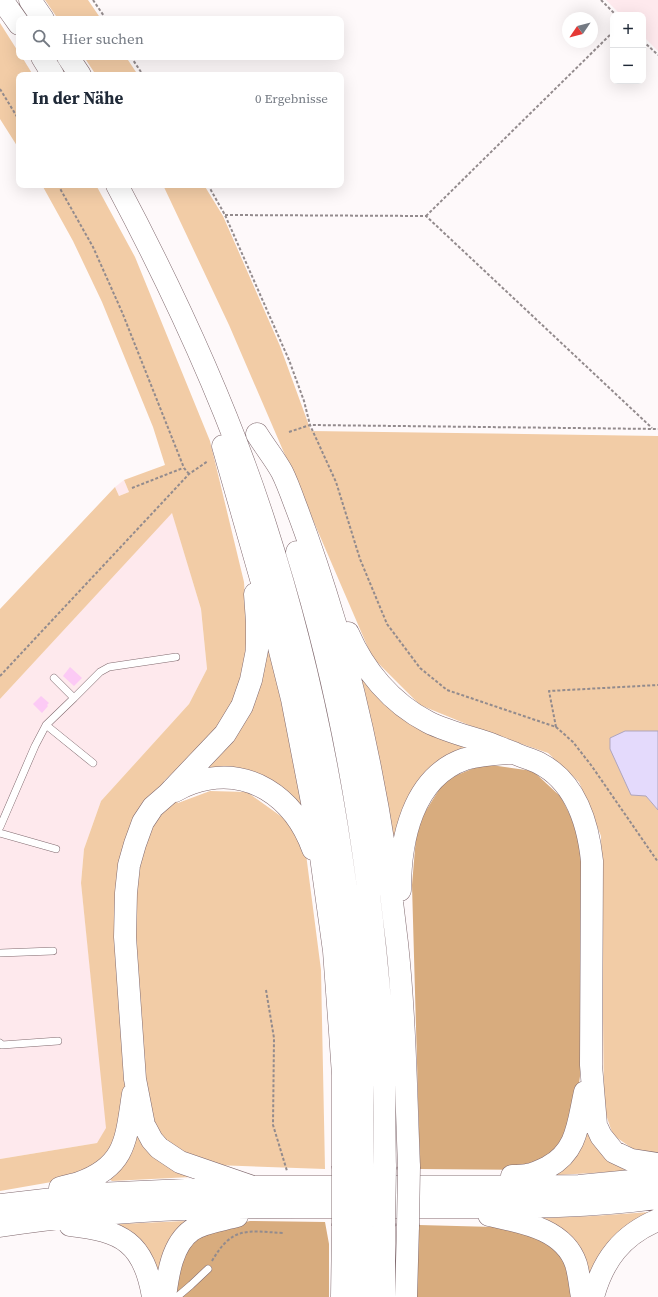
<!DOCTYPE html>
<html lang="de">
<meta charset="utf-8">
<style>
body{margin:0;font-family:"Source Serif 4",serif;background:#f2f2f3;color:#1f2937}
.controls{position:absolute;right:12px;top:12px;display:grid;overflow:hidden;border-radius:8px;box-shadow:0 4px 16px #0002}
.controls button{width:36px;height:36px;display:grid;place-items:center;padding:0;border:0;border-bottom:1px solid #e0e1e3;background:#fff;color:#1f2937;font:20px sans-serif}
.compass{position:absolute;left:562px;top:12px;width:36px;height:36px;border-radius:50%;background:#fff;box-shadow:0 4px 16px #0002;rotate:235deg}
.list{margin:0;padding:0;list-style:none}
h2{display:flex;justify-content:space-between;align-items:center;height:52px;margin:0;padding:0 16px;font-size:17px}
h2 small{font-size:13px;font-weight:400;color:#747a83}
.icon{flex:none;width:22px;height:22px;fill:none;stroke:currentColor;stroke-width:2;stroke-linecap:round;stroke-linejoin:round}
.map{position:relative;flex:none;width:658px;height:1297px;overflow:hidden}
.search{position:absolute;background:#fff;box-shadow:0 4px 16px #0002;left:16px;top:16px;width:328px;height:44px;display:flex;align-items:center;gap:10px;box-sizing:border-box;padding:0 14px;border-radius:8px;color:#747a83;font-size:15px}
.panel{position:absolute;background:#fff;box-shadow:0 4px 16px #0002;left:16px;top:72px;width:328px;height:116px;border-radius:8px}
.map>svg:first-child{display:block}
.built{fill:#fee9ed}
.green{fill:#f2cca6}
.forest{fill:#d8ac7e}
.water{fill:#e4dafc;stroke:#afa5bd}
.building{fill:#fccaf5}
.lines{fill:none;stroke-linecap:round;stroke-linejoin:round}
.lane-casing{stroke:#816a6f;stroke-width:8}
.highway-casing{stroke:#816a6f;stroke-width:23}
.path{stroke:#938b8d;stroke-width:2;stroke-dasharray:3 2;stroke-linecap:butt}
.lane{stroke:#fff;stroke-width:7}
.highway{stroke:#fff;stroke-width:22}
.highway-bridge-casing{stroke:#816a6f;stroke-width:23;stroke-linecap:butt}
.highway-bridge{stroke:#fff;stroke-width:22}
</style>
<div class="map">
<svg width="658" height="1297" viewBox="0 0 658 1297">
<rect width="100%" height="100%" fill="#fef9fa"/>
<path class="built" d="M606 0H658V51L643 36V15H621Z
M124 480 129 492 119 496 115 487Z
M172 512 201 609 207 669 189 704 101 801 84 849 81 883 107 1128 97 1143 0 1159V699Z"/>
<path class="green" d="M45 0H88L101 19H58Z
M0 23 19 53V57H22L33 75H19V149L0 119Z
M84 57H126L138 75H96Z
M42 185H96L135 257 210 441 244 582 247 631 243 680 230 708 210 738 164 781 178 803 210 791 247 792 289 822 306 854 321 970 325 1169 215 1165 191 1177 112 1181 109 1179 112 1158 63 1180 0 1191V1159L97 1143 106 1128 81 883 84 849 101 801 189 704 207 669 201 609 172 513 0 699V609L115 487 119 496 129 492 124 480 165 465 153 427 102 302 73 241Z
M163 185H204L223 216 280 346 311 431 658 436V731H625L646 796 658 810V1155L643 1156 613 1135 604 1109 601 836 579 782 548 753 481 730 420 705 372 657 229 325Z
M267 635 304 808 203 775Z
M357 668 473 743 461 756 394 843Z
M584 1122 627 1169 626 1171 558 1175 555 1174Z
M650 1212 652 1213 592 1283 541 1219 544 1218 593 1216Z
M185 1221 186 1222 162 1282 118 1226 120 1224Z"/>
<path class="forest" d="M484 764 533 771 561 797 578 831 585 874 582 1061 575 1114 567 1140 529 1170 420 1169 412 885 417 825 445 780Z
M250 1221 325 1222 329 1244V1297H173L174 1282 189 1243 207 1230Z
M419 1225 494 1227 527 1231 544 1237 570 1263 578 1297H416L415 1246Z"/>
<path class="water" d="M625 731H658V810L646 796 631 795 610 749V738Z"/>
<path class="building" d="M70 667 82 678 74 686 63 676Z
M41 696 49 703 47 705 48 706 42 713 33 704Z"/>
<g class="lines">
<defs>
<path id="lane" d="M74 698 100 672 109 667 176 657
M46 725 93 763
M0 827 35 746 46 725 74 698 54 678
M0 833 56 849
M0 953 53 951
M0 1043 2 1045 58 1041
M177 1297 191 1285 208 1269"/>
<path id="highway" d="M2 0 19 24
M30 0 43 19
M42 57 53 75
M68 57 80 75
M117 185C175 294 227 406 265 524 318 688 348 861 361 1033 362 1048 362 1064 362 1079 362 1108 362 1137 363 1167
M257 434C265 447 275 459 282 472 287 482 291 493 295 504 310 543 323 583 335 623 365 727 385 834 397 943 405 1017 406 1092 409 1167
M223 446 269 607 292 699 317 828 334 951 340 1032 343 1075V1166
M297 552C345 706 370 866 382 1026 385 1072 384 1120 385 1167
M348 633C364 670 391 703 428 722 446 731 466 736 485 742 495 745 504 750 514 753 522 757 531 759 539 763 576 782 588 823 592 861L591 1065 596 1125 601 1136 614 1152 631 1160 658 1164
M175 791C180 788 186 785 192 783 248 764 294 797 313 849
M400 890C400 841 412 777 465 759 479 755 493 754 508 753
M512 1176C517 1176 522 1176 527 1175 534 1174 542 1170 548 1167 578 1151 578 1122 585 1092
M253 1187 180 1162 159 1148 152 1140 144 1125 135 1079 125 937 126 893 129 865 135 844 143 822 153 807 168 794 225 734 242 706 251 680 257 650V622L255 594
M60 1188C66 1186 73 1185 79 1183 127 1166 126 1138 133 1094
M0 1205 96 1194 253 1187 579 1186 631 1181 658 1177
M489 1215C520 1222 564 1228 576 1264 579 1274 580 1286 582 1297
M70 1225C122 1231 144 1242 153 1297
M0 1226C145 1203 293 1207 440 1207 513 1207 586 1208 658 1198
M165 1297C168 1274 172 1244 192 1230 204 1222 223 1220 237 1216
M342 1297 343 1226
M362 1297V1226
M384 1297V1226
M406 1297 408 1226
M593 1297C603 1260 622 1235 658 1220"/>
</defs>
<use href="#lane" class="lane-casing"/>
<use href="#highway" class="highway-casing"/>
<path class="path" d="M93 0 106 19
M601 0 616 15
M643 41 658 55
M131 57 143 75
M0 89 19 120
M58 185 93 247 122 312 184 468 189 474
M208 185 225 215 289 360 304 401 310 425 336 482 360 559 387 624 420 668 447 690 556 727 573 742 591 765 658 862
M225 215 426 216 652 428
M426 216 613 32
M289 432 310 425 658 429
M132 488 183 468
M0 676 189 474 208 461
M556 727 549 691 658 685
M266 990 274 1038 273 1125 287 1171
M212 1261C232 1226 247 1231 283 1233"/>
<use href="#lane" class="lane"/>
<use href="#highway" class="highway"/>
<defs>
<path id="highway-bridge" d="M343 1226V1166
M362 1226 363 1167
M384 1226 385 1167
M408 1226 409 1167"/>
</defs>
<use href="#highway-bridge" class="highway-bridge-casing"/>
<use href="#highway-bridge" class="highway-bridge"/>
</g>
</svg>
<div class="controls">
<button>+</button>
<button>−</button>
</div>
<svg class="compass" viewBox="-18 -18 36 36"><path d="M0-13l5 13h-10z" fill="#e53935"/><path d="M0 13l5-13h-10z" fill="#747a83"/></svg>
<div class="search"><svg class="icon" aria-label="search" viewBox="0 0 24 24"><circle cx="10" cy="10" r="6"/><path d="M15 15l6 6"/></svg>Hier suchen</div>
<section class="panel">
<h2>In der Nähe<small>0 Ergebnisse</small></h2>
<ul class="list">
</ul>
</section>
</div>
